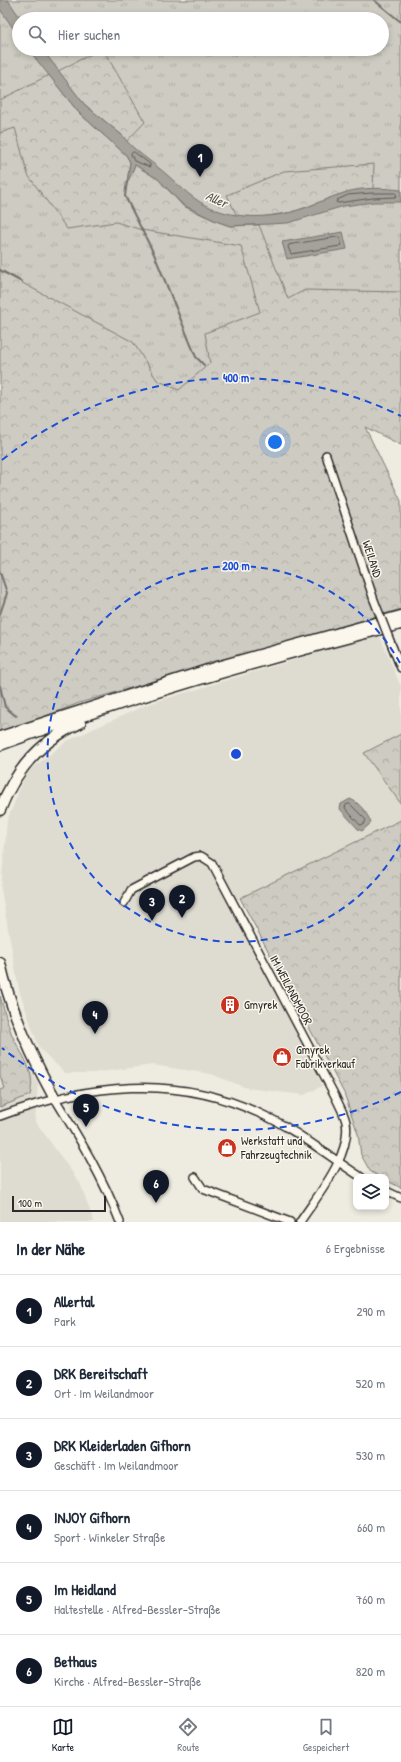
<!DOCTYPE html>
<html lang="de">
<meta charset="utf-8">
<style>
body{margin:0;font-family:"Patrick Hand",sans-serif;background:#f6f6f7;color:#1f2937}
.controls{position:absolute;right:12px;bottom:12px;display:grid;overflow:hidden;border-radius:8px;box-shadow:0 2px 6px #0003}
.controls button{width:36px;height:36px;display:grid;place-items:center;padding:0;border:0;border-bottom:1px solid #e0e1e3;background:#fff;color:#1f2937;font:20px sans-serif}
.scale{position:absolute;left:12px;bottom:10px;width:94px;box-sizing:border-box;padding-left:4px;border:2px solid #2b2b2b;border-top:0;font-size:11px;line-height:14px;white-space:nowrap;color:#2b2b2b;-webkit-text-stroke:3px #fbf7ec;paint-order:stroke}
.you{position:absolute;left:275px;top:442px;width:14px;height:14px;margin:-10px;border:3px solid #fff;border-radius:50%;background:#1a73e8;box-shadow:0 0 0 6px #1a73e833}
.badge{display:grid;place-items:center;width:26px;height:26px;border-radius:50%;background:#111827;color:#fff;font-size:13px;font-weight:700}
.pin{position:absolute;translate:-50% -33px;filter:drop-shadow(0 1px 2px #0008)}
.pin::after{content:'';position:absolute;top:21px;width:14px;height:12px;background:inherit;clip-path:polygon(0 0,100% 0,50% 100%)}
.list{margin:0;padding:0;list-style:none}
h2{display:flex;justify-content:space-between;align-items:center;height:52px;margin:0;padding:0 16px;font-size:17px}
h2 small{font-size:13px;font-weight:400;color:#747a83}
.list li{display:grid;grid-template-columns:26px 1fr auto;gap:12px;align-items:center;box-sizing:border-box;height:72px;padding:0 16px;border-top:1px solid #e0e1e3}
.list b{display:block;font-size:15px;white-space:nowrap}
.list p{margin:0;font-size:13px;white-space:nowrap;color:#747a83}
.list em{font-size:13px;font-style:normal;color:#747a83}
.icon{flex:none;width:22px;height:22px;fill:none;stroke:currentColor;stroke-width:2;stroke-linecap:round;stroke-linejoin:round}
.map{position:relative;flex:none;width:401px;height:1222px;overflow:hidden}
.search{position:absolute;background:#fff;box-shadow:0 2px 6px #0003;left:12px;right:12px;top:12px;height:44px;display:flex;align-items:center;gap:10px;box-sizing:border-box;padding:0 14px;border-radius:22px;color:#747a83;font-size:15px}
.sheet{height:484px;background:#fff}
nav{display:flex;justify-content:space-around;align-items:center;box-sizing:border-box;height:56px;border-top:1px solid #e0e1e3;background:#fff;font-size:11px;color:#747a83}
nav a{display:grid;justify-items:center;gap:2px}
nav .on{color:#111827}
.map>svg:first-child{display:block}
.built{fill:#dedbd1}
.grass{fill:url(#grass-tufts);stroke:#7c7b76;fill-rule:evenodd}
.forest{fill:url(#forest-crowns);stroke:#7c7b76}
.water{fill:#a4a29a;stroke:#74726e}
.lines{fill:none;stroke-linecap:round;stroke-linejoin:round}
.shore{stroke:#5b5b57;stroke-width:1}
.stream{stroke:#74726e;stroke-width:2}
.minor-casing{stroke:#2b2b2b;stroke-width:10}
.highway-casing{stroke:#2b2b2b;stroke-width:13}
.minor{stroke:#fbf7ec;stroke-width:7}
.highway{stroke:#fbf7ec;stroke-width:10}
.minor-bridge-casing{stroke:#2b2b2b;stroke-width:10;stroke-linecap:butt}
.minor-bridge{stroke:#fbf7ec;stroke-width:7}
.ring{fill:none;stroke:#1d4ed8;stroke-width:2;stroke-dasharray:7 5}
.labels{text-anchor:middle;stroke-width:3;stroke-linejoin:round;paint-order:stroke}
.street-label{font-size:12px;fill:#2b2b2b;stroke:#fbf7ec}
.poi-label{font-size:12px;fill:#2b2b2b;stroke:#fbf7ec;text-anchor:start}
.water-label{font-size:13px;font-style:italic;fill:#555552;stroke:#fbf7ec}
.centre{fill:#1d4ed8;stroke:#fbf7ec;stroke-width:2}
.ring-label{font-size:12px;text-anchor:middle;font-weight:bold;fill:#1d4ed8;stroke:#fbf7ec;stroke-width:3;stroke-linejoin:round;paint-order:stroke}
</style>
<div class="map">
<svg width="401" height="1222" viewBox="0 0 401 1222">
<defs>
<pattern id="grass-tufts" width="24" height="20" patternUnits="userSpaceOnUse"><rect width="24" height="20" fill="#cecbc2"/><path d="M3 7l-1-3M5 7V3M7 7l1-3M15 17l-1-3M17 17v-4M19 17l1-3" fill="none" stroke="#b1aea7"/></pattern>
<pattern id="forest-crowns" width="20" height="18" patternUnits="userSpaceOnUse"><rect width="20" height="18" fill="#cecbc2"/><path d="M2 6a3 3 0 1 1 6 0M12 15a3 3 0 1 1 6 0" fill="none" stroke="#b1aea7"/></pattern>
</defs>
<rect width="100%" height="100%" fill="#eeebe0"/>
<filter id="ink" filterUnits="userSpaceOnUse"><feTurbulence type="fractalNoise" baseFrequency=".025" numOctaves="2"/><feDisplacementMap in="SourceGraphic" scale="8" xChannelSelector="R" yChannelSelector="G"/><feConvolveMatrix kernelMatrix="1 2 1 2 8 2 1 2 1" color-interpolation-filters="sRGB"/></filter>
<g filter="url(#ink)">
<path class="built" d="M379 634 401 687V820L228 904 315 1069 322 1086 304 1095 247 1088 211 1074 153 1065 92 1073H65L39 1048 19 990 1 889 7 821 26 773 67 741 148 704Z
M0 996 12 1034 38 1084 35 1121 80 1183 94 1222H0Z"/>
<path class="grass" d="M0 0H401V305L187 407 0 339ZM19 19H382V49H19Z"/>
<path class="forest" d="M101 49H103L145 122 126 142 123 136 84 104 58 71Z
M49 75 79 113 126 155 130 162 127 182 135 165 158 179 183 206 216 221 230 226 259 225 288 299 305 290 401 292V445L365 427 401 501V609L79 703 0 734V271L133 342 157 380 179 390 210 363 205 333 260 312 241 246 142 230 116 222 67 229 28 175 15 128 0 133V100Z
M374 164 373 189 347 192 293 212 261 217 237 216 227 195 284 171Z
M401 734V804L364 753Z
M401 820V1188L386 1180V1177H380L370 1171 361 1155 358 1134 344 1093 240 898Z
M0 996C4 1009 7 1022 12 1035 22 1057 36 1069 30 1095L0 1107V1090L5 1088 0 1076Z"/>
<path class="water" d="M0 0H8L21 19H19V37L0 9Z
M28 49H42L84 104 123 136C130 148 154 163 166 174 180 186 194 201 212 208 237 219 266 218 292 212 311 207 328 197 347 192 363 187 384 188 401 190V202H373L344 206 288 223 230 226 216 221 183 205 158 179 135 165 127 184 130 162 126 155 79 113Z
M343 232 347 249 287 259 282 242Z
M350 799C359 802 368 814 371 823L362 831 358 829 340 809 341 804Z"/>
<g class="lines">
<path class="shore" d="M134 152 150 164V167L134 161 131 154Z
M373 193H395L397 195 395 197 373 198 338 203 336 202 337 200 348 195Z
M339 237 342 244 340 246 291 254 288 247 289 245Z
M350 804 366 820 364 824 360 825 345 808 346 805Z"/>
<path class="stream" d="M374 0 401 22
M127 181 125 196 154 254 196 357 204 365
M0 270 22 282
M0 572 7 593 0 614
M0 686 5 707 16 716"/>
<defs>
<path id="minor" d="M326 455 374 600
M390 641 401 668
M124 903 131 890 194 857 201 856 212 863 335 1096C339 1105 344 1113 346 1122 352 1155 317 1196 300 1222
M54 1097C79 1138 103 1177 120 1222
M0 1116C87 1084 175 1073 261 1114 297 1130 328 1156 361 1177
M195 1177 203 1189 290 1222
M386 1191 401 1198"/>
<path id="highway" d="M0 737 220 666 401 616
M0 745C131 697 266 658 401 624
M0 810C15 770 42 740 80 723
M0 963C11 1012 30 1054 54 1097"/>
</defs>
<use href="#minor" class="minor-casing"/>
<use href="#highway" class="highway-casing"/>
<use href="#minor" class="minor"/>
<use href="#highway" class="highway"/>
<defs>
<path id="minor-bridge" d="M374 600 390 641"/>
</defs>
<use href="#minor-bridge" class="minor-bridge-casing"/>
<use href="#minor-bridge" class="minor-bridge"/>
</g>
</g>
<g class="ring">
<path d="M400 845A188 188 0 1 1 400 663"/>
<path d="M401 1092A376 376 0 0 1 2 1048M2 460A376 376 0 0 1 401 416"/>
</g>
<defs>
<symbol id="building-disc" viewBox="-11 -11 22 22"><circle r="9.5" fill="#c8321e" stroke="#fbf7ec"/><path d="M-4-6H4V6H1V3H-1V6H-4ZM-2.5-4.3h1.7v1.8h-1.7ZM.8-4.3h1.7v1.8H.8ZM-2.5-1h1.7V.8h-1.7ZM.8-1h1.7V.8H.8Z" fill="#fff"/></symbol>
<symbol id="shop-disc" viewBox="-11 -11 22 22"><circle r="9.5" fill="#c8321e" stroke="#fbf7ec"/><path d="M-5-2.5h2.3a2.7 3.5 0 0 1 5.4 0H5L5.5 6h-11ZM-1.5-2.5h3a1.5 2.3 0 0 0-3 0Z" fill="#fff"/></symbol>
</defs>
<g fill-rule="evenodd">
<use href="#building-disc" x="219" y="994" width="22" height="22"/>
<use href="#shop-disc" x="271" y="1046" width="22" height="22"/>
<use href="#shop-disc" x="216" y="1137" width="22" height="22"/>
</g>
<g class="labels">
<g class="street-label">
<text transform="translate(372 559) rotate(72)" y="4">WEILAND</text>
<text transform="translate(291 990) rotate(62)" y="4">IM WEILANDMOOR</text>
</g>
<g class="poi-label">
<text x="244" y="1009">Gmyrek</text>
<text x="296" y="1054">Gmyrek<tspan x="296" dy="14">Fabrikverkauf</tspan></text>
<text x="241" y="1145">Werkstatt und<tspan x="241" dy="14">Fahrzeugtechnik</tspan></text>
</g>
<g class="water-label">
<text transform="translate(217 199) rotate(23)" y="5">Aller</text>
</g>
</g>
<circle cx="236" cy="754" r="6" class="centre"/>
<g class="ring-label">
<text x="236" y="382">400 m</text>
<text x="236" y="570">200 m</text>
</g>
</svg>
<div class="controls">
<button><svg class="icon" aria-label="layers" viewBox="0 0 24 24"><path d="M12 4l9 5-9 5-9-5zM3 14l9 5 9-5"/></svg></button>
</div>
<div class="scale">100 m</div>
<div class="you"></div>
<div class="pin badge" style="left:200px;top:177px">1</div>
<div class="pin badge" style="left:182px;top:918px">2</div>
<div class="pin badge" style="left:152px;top:921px">3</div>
<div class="pin badge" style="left:95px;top:1034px">4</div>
<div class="pin badge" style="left:86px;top:1127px">5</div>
<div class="pin badge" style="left:156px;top:1203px">6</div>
<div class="search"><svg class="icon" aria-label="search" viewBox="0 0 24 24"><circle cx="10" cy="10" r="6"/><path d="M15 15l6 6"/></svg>Hier suchen</div>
</div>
<section class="sheet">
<h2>In der Nähe<small>6 Ergebnisse</small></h2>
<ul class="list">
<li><span class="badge">1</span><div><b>Allertal</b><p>Park</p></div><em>290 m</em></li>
<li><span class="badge">2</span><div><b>DRK Bereitschaft</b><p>Ort · Im Weilandmoor</p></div><em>520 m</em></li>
<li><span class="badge">3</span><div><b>DRK Kleiderladen Gifhorn</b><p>Geschäft · Im Weilandmoor</p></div><em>530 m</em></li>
<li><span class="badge">4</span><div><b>INJOY Gifhorn</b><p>Sport · Winkeler Straße</p></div><em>660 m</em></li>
<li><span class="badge">5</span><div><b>Im Heidland</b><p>Haltestelle · Alfred-Bessler-Straße</p></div><em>760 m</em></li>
<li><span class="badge">6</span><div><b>Bethaus</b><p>Kirche · Alfred-Bessler-Straße</p></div><em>820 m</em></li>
</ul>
</section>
<nav>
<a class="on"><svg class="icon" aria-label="map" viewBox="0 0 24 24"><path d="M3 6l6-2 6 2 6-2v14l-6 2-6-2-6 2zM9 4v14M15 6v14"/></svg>Karte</a>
<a><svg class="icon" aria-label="directions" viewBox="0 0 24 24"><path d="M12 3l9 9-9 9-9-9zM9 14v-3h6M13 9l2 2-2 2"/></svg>Route</a>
<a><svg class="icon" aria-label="saved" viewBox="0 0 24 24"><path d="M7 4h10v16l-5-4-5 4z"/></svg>Gespeichert</a>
</nav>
